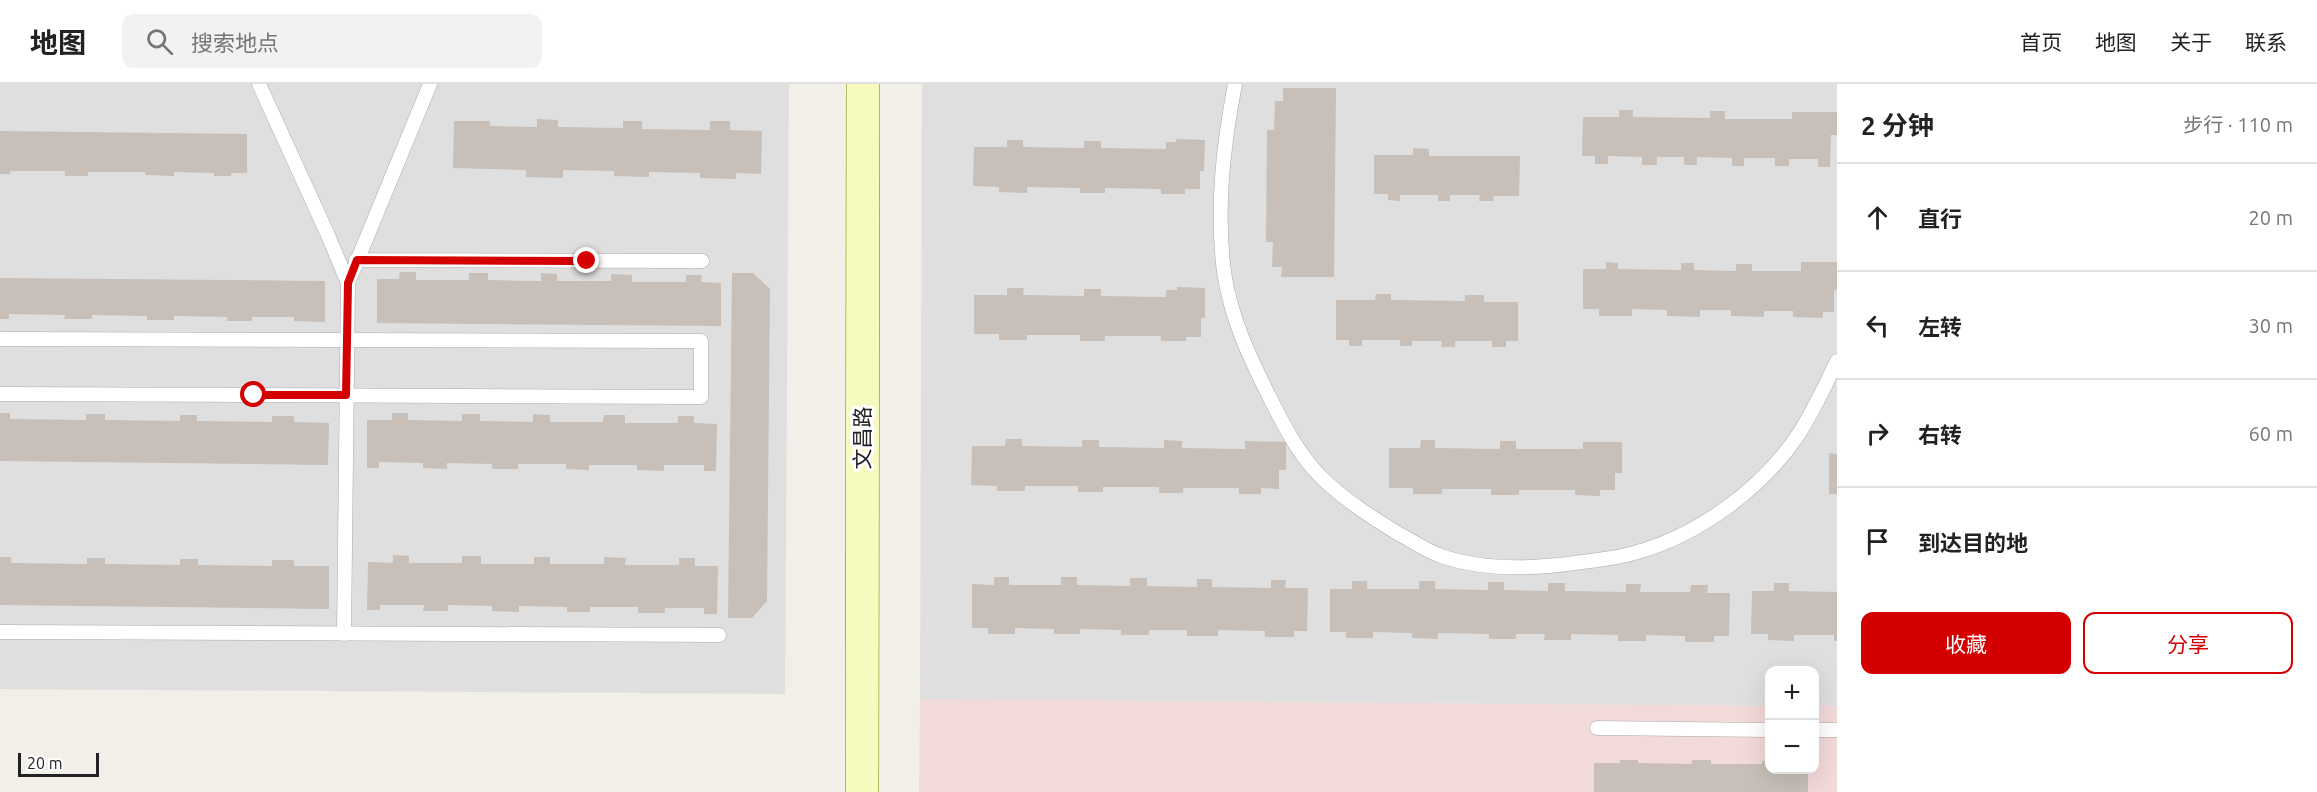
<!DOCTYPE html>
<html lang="zh">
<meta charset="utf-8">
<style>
body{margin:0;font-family:Ubuntu,"Noto Sans SC",sans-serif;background:#f2f2f2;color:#222}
.controls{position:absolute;right:18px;bottom:18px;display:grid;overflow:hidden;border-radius:12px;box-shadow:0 6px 24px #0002}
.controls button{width:54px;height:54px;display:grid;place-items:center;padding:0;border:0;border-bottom:2px solid #e0e0e0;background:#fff;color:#222;font:30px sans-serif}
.scale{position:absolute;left:18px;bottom:15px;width:81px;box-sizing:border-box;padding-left:6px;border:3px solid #222;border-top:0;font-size:16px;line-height:21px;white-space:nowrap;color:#222;-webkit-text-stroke:4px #fff;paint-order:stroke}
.stop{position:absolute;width:18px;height:18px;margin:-14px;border:4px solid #d40000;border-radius:50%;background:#fff}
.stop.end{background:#d40000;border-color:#fff;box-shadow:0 2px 6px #0008}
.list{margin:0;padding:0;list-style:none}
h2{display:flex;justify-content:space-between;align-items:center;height:78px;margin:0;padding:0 24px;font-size:26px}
h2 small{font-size:20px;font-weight:400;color:#767676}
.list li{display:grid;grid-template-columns:39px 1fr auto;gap:18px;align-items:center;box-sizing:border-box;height:108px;padding:0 24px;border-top:2px solid #e0e0e0}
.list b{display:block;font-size:22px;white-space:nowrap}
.list em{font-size:20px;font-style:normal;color:#767676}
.actions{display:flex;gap:12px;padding:18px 24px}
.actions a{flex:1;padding:14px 0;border:2px solid #d40000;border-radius:12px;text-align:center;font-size:21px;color:#d40000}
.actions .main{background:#d40000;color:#fff}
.icon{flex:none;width:33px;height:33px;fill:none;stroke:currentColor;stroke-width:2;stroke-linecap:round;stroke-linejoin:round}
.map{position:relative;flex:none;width:1837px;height:708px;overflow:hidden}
header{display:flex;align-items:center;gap:36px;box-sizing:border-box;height:84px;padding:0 30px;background:#fff;border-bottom:2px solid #e0e0e0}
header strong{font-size:28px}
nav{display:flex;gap:33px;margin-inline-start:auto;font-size:21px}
.search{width:420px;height:54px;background:#f2f2f2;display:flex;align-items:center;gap:15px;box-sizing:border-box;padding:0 21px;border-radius:12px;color:#767676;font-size:22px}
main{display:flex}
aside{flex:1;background:#fff}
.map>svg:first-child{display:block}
.residential{fill:#e0dfdf}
.commercial{fill:#f2dad9}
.building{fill:#c7bfb8}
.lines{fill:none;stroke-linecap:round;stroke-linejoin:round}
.lane-casing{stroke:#a9a9a9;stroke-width:15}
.secondary-casing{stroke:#707d05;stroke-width:34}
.lane{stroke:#fff;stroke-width:14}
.secondary{stroke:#f7fabf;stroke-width:33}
.route{stroke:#d40000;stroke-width:8}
.labels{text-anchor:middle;stroke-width:6;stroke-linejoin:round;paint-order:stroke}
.street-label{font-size:21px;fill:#222;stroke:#fff}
</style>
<header>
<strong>地图</strong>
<div class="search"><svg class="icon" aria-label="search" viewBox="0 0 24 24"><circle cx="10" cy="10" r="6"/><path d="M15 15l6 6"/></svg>搜索地点</div>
<nav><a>首页</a><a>地图</a><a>关于</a><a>联系</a></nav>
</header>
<main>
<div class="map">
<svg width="1837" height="708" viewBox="0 0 1837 708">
<rect width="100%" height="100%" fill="#f2efe9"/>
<path class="residential" d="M0 0H789L785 610 0 605Z
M922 0H1837V622H1815L1814 586H1770L1769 622 920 615Z"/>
<path class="commercial" d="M920 615 1769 622 1770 686H1814L1815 622H1837V708H919Z"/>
<path class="building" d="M1283 4H1336L1334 193H1281L1282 183H1272L1273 158H1266L1267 46H1274L1275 17H1283Z
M1619 26H1633V33L1710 34V27H1725V35H1792V28H1837V51H1831L1830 83H1818V75H1789V82H1775V74H1744V82H1732V74L1697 73V81H1684V73H1657V81H1642V73L1608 72V80H1595V72H1582L1583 33H1619Z
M537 35 558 36V43L623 44V37H642V45L710 46V37H730V46L762 47 761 90 736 89V95L700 94V89L649 88V93L614 92V87L563 86V94L526 93V86L453 84 454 37H490V42L537 43Z
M0 47 247 50V89H231V92H214V89L174 88V92L145 91V88H88V92H65V87H10V90H0Z
M1176 55 1205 56 1204 87H1200V105H1185V110H1161V105L1105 104V109H1080V104L1027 103V109L999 108V103L973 102 974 63H1007V56H1023V63L1084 64V57H1101V64L1166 65V58H1176Z
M1413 64 1429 65V72H1520L1519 112H1494L1493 117H1479L1480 111H1450V117H1438V111H1400V117L1388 116V110H1374V71H1413Z
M1606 178 1618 179V185L1681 186V179H1694V186L1736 187V180H1752V187H1801V178H1837V206H1834V228H1823V234L1793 233V227H1764V233L1731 232V226H1700V233L1667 232V226L1632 225V232H1599V225H1583V185H1606Z
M400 188H416V196H469V189H488V196L541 197V189L557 190V197H611V190L632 191V198H686V191H702L701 198 721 199V242L377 239V195H399Z
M732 189H753L770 205 767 517 752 534H728Z
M0 194 325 197V238L294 237V233H252V237H227V233L174 232V236H147V232L92 231V235H64L65 231 9 230V235H0Z
M1177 203 1205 204V234H1201V253H1186V257H1161V252H1105V257H1080V251H1027V256H999V250H974V211H1007V204H1024L1023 211 1084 212V205H1101V212L1166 213V206H1177Z
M1376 210H1391V216L1465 217V211H1484V218H1518V257H1506V263H1492V257H1455V263H1441L1442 257H1412V262H1400V256H1362V262H1349V256H1336V216H1375Z
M0 329H10V335L86 336V330H105V336L180 337V331H197V337L272 338V332H294V338L329 339 328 381 0 377Z
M392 329H408V336L462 337V330H480V337L533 338V330L550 331V338H603L604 331H625V339H678V332H694V339L717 340 716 387H704V381H664V387L637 386V381H589V386L566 385V380H518V385H492V380L447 379V385L423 384V379L379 378V384H367V336H392Z
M1006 355H1022V362L1082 363V356H1099V363L1164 364V356L1182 357V364L1245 365V357L1286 358V386H1279V405L1261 404V410H1239V404H1183V409H1159V403H1103V408H1078V402H1025V407H997V402L971 401 972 362H1005Z
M1421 356H1435V364L1500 365V357H1516V365H1583V358H1622V389H1615V406H1600V412L1575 411V406H1519V411H1491V405H1442V410H1413V404H1389V364H1420Z
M1829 369 1837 370V410H1829Z
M393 471 409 472V479H462V472H481V480H534V473H550V480H604V473L626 474 625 481H679V474H695V482H718L717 530H704V524H665V529H638V523H590V528H567V523L519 522V528L492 527V522L448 521V527H423L424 521H380V526H367L368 478 393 479Z
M0 473H11V479L87 480V474H105V480L180 481V475H198V481L272 482V476H294V482H329V525L0 521Z
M994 493H1009V501H1061V493H1077V501L1130 502V494H1147V502L1197 503V495H1212V503L1271 504V496H1286L1285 504H1308L1307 547H1294V553H1265V547L1218 546V552H1187V546H1149V551H1121V546L1080 545V550H1054V545L1015 544V550H988V544H972V500L994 501Z
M1352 497H1367V505H1419V497H1435V505L1488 506V498H1504V506L1548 507V499H1565V507L1626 508V500H1641L1640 508H1690L1691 501H1708L1707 509H1730L1729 552H1714V558H1685V552L1646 551V557H1618V551L1571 550V556H1544L1545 550H1516V555H1489V550L1438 549V555L1412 554V549L1373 548V554H1346V548H1330V505H1352Z
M1774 499H1789V507L1837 508V557H1834V551H1794V557L1768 556V550H1751L1752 507H1774Z
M1620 676H1638V679L1692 680V676H1711V680H1762V677H1770V686H1808V708H1594V679H1620Z"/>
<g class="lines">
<defs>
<path id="lane" d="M259 0 327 149 348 199
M1235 0C1223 63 1216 124 1224 188 1231 235 1250 274 1271 316 1284 342 1298 369 1319 391 1343 415 1371 433 1399 450 1413 457 1426 467 1441 472 1485 487 1536 485 1582 478 1599 476 1617 474 1634 469 1697 452 1761 406 1798 351 1813 328 1825 302 1837 277
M356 176 702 177
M0 255 701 257V313L0 310
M0 548 719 551
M344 550 348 199 430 0
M1597 644 1770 646
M1814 646H1837"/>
<path id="secondary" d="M862 708 863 0"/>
</defs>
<use href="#lane" class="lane-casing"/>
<use href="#secondary" class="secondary-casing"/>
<use href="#lane" class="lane"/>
<use href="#secondary" class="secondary"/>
</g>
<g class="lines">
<path class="route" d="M254 311H346L348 199 357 176 587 177"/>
</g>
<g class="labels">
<g class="street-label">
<text transform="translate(863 354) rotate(-90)" y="7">文昌路</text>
</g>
</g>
</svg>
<div class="controls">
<button>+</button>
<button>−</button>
</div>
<div class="scale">20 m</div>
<div class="stop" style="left:254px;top:311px"></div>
<div class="stop end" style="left:587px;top:177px"></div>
</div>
<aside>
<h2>2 分钟<small>步行 · 110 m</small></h2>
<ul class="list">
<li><svg class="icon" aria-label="ahead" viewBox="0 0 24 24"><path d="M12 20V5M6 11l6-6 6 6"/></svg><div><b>直行</b></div><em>20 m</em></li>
<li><svg class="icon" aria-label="left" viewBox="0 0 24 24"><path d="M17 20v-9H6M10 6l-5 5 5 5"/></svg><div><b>左转</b></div><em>30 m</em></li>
<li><svg class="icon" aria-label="right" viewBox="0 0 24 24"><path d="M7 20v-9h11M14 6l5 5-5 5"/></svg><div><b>右转</b></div><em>60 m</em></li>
<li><svg class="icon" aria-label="arrive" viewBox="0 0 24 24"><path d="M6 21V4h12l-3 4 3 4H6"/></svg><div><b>到达目的地</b></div></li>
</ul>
<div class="actions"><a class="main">收藏</a><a>分享</a></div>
</aside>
</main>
